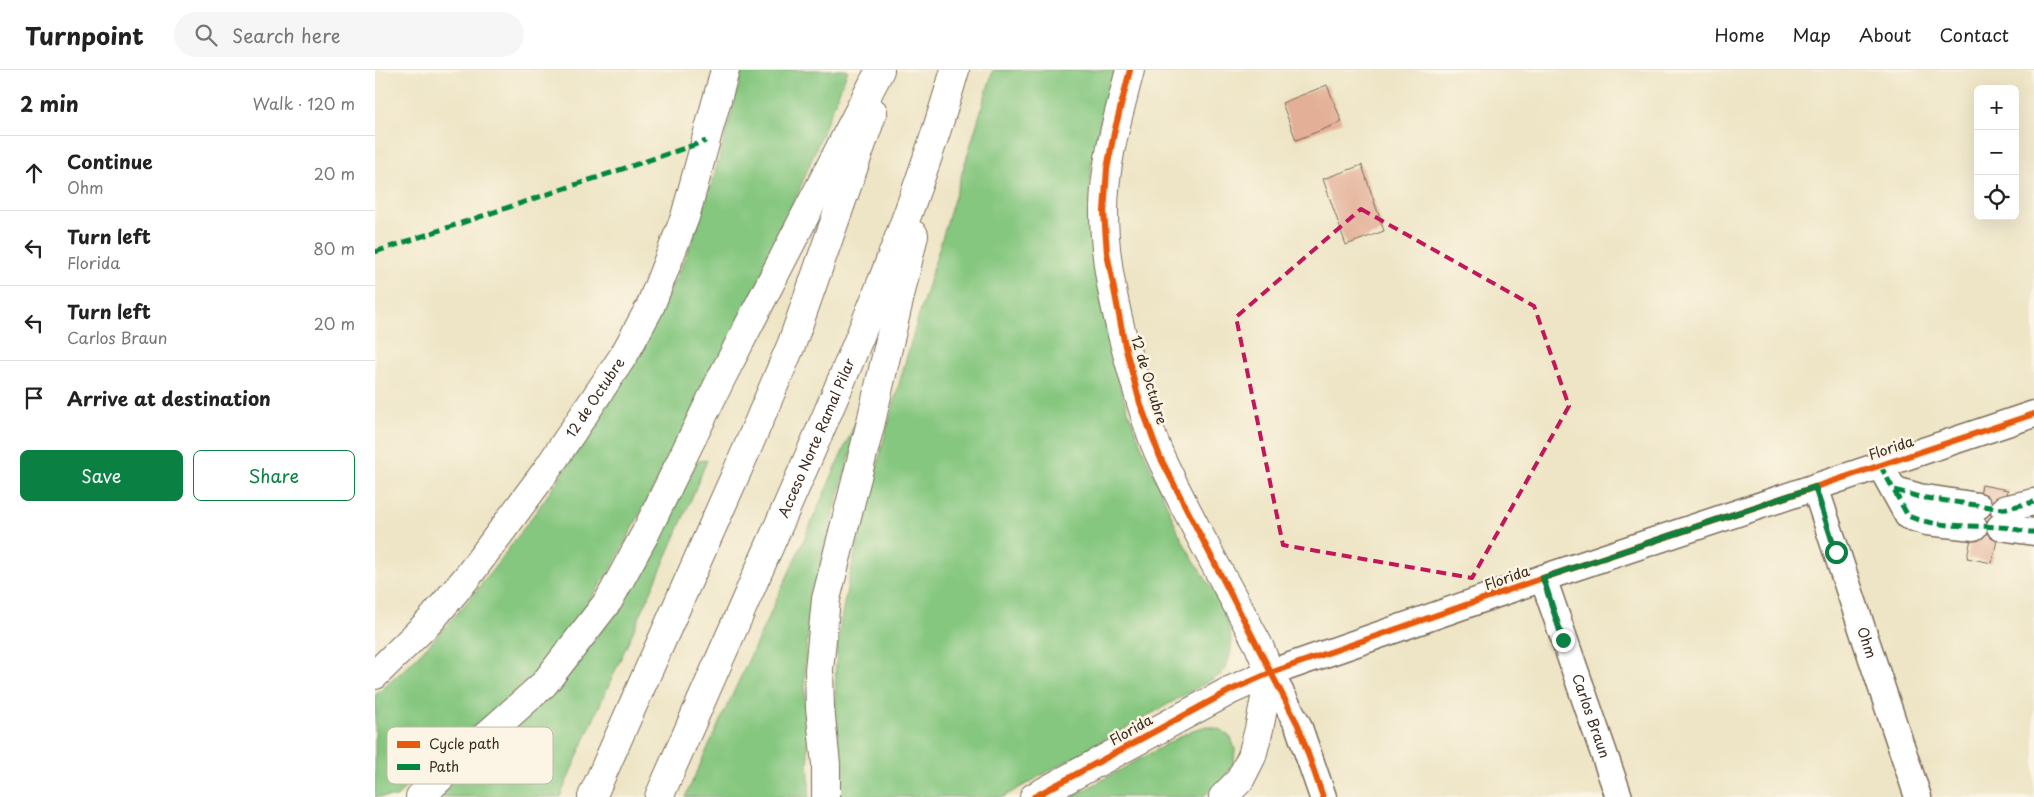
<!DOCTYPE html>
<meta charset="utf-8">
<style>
body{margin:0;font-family:"Playpen Sans",sans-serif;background:#f6f6f6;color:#222}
.controls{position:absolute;right:15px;top:15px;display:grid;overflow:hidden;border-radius:8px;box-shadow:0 5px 20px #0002}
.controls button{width:45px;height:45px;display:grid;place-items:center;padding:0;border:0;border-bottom:1px solid #e0e0e0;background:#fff;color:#222;font:25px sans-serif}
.stop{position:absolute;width:15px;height:15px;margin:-11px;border:4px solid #0b8043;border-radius:50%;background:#fff}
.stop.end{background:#0b8043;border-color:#fff;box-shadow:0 1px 5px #0008}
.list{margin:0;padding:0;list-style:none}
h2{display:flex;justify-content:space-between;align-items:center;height:65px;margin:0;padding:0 20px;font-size:21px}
h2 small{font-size:16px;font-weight:400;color:#767676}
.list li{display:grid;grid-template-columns:32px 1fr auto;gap:15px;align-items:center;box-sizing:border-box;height:75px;padding:0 20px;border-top:1px solid #e0e0e0}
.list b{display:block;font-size:19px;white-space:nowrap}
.list p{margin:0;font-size:16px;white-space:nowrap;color:#767676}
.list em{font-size:16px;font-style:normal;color:#767676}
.actions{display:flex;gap:10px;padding:15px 20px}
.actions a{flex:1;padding:11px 0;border:1px solid #0b8043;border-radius:8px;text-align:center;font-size:18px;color:#0b8043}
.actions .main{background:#0b8043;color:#fff}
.icon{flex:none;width:28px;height:28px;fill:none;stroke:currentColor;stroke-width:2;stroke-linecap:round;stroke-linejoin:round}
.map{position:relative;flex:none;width:1659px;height:727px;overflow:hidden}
header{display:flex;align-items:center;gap:30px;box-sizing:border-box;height:70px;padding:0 25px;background:#fff;border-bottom:1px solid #e0e0e0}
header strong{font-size:24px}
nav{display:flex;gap:28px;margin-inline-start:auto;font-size:18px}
.search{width:350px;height:45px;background:#f6f6f6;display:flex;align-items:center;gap:12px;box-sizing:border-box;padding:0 18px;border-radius:28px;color:#767676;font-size:19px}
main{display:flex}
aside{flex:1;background:#fff}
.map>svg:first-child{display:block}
.green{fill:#86c780;stroke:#60784f}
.building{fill:#e3af96}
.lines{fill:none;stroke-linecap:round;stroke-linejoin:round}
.street-casing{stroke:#7a6b59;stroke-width:29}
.secondary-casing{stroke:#7a6b59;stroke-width:30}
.highway-casing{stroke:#7a6b59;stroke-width:30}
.street{stroke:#fff;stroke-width:26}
.secondary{stroke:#fff;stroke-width:28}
.highway{stroke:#fff;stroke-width:28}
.quiet{stroke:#00873e;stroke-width:5;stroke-dasharray:10 5;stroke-linecap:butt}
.cycleway-casing{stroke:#fcf5e5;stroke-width:9}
.cycleway{stroke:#e8590c;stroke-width:6}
.route{stroke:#0b8043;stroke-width:6}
.marked{fill:none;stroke:#c2185b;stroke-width:4;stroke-dasharray:10 6;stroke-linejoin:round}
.labels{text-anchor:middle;stroke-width:5;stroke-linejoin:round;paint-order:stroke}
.street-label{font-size:14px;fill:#3b2a1e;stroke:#fcf5e5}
.key{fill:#fcf5e5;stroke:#c2b8a9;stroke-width:1}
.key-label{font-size:14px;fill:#3b2a1e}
</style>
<header>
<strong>Turnpoint</strong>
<div class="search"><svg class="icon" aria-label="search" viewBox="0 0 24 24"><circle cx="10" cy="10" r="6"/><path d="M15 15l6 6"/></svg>Search here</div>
<nav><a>Home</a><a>Map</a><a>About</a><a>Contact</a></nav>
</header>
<main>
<aside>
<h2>2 min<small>Walk · 120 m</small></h2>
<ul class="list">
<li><svg class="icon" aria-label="ahead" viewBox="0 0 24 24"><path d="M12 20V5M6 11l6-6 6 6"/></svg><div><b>Continue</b><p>Ohm</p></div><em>20 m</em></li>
<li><svg class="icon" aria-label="left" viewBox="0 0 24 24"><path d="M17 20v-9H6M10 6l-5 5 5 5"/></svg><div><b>Turn left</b><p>Florida</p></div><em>80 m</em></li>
<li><svg class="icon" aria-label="left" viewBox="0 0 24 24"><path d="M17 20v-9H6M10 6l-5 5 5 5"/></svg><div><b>Turn left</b><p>Carlos Braun</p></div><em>20 m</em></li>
<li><svg class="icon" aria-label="arrive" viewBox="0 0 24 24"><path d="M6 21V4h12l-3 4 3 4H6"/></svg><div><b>Arrive at destination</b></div></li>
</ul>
<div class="actions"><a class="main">Save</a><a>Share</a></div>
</aside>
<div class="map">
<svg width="1659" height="727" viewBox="0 0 1659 727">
<rect width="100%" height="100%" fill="#fcf5e5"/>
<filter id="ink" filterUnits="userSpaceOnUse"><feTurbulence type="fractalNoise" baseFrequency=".02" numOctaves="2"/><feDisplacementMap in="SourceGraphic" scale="10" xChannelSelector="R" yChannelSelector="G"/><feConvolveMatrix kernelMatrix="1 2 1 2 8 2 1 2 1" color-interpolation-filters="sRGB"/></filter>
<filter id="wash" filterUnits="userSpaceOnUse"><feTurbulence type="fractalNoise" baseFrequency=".0096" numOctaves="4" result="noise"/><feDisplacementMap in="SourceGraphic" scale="20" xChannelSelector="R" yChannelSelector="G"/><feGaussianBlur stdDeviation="1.12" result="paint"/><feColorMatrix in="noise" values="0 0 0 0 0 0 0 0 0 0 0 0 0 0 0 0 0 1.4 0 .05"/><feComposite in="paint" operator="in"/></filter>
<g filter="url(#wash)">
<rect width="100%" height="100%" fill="#eee5c6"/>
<path class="green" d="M368 0H473L412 150 375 230 237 498 199 554 157 606 111 647 47 698 22 727H0V625C67 570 120 499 170 429 226 348 278 265 316 173 338 118 352 58 368 0Z
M618 0H740C732 28 723 55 718 84 710 134 719 185 727 234 733 265 738 297 748 326 763 372 784 415 802 459 819 501 881 561 845 605L628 727H465C465 678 457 629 462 580 467 529 482 478 494 428 529 284 576 143 618 0Z
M490 331C469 411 442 489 432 571 426 623 435 675 434 727H310L418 494Z
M332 390C287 504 232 614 185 727H64L99 690 180 620 213 579 244 535 323 391Z
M832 656 847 660 856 668 860 679 859 692 847 711 827 727H697L815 661Z"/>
<g id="blocks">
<path class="building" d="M952 15 967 52 921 70 907 33Z
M987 95 1009 161 971 175 948 109Z
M1607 415 1633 420 1617 493 1592 488Z"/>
</g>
</g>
<g filter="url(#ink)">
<use href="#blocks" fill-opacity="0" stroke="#7a6b59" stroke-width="1"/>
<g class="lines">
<defs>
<g id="street">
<path d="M1505 395 1533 446 1552 452 1599 457"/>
<path id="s1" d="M1440 417 1543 727"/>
<path d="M1520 420 1544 427 1603 436"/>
<path d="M1629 439 1659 432"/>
<path d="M1625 457 1659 462"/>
<path id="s2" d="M1168 508 1244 727"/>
<path d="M948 727 923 655 895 603 1168 508 1659 344"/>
</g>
<g id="secondary">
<path d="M755 0C743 47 729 93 729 141 729 196 743 253 758 305 766 333 774 362 786 388 816 452 851 514 884 576L895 603 884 659 877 686 865 710 848 727"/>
<path id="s3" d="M0 605 56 550 93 506 171 401 249 285 275 237 310 147 350 0"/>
<path d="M659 727 856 620 895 603"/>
</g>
<g id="highway">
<path d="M45 727 85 689 169 614 234 530 270 464 346 309 505 0"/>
<path d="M217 727 372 379 417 273 498 42"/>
<path id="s4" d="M284 727C327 630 370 532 413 434 475 293 537 149 580 0"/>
<path d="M451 727V694L445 638 444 600 451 529 495 356 539 165"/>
</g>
</defs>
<use href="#street" class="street-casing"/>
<use href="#secondary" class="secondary-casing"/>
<use href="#highway" class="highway-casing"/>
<use href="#street" class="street"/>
<use href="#secondary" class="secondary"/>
<use href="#highway" class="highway"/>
<path class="quiet" d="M0 182 331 71
M1505 395 1533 446C1562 458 1594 455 1625 457 1636 457 1647 462 1659 462
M1520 420 1544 427 1629 439 1659 432"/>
<defs>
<path id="cycleway" d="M755 0 739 63 732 99 729 142 732 183 750 276 765 333 785 387 923 655 948 727
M659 727 856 620 895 603 1168 508 1659 344"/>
</defs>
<use href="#cycleway" class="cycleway-casing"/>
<use href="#cycleway" class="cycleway"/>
</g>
</g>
<g class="lines" filter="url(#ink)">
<path class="route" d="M1188 570 1168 508 1440 417 1461 482"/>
</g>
<path class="marked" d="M986 139 1159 236 1194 336 1097 508 908 475 861 247Z"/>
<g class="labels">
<g class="street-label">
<text transform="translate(774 310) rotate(73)" y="5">12 de Octubre</text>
<text dy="5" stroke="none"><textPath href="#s3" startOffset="355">12 de Octubre</textPath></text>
<text dy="5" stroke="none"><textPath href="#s4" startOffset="392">Acceso Norte Ramal Pilar</textPath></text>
<text transform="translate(1516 378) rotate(-18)" y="5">Florida</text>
<text transform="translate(1132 508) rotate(-19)" y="5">Florida</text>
<text dy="5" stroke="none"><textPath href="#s1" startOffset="164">Ohm</textPath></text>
<text dy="5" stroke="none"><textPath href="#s2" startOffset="146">Carlos Braun</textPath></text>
<text transform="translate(756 660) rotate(-29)" y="5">Florida</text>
</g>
</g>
<rect x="12" y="657" width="166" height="57" rx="8" class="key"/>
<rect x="22" y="671" width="23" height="7" fill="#e8590c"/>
<rect x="22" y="694" width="23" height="6" fill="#00873e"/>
<g class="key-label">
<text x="54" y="679">Cycle path</text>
<text x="54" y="702">Path</text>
</g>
</svg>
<div class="controls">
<button>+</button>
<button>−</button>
<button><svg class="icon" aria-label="locate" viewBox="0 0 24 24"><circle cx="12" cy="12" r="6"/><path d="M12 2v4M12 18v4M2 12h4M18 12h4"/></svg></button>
</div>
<div class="stop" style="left:1461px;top:482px"></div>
<div class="stop end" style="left:1188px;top:570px"></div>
</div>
</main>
